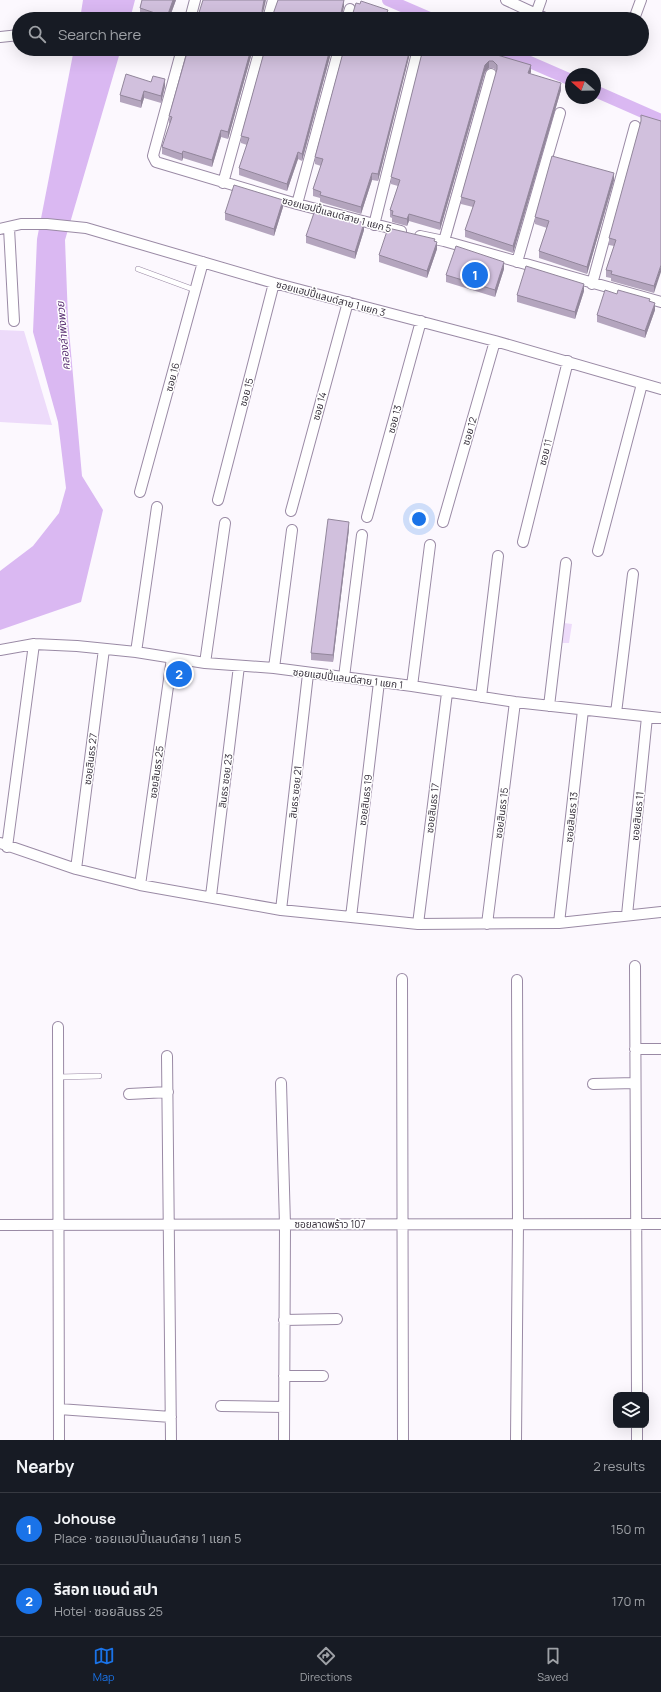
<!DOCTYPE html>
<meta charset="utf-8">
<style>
body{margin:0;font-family:Manrope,"Noto Sans Thai",sans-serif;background:#20242c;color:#f1f3f6}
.controls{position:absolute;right:12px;bottom:12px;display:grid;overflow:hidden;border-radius:8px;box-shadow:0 4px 16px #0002}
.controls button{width:36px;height:36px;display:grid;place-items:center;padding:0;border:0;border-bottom:1px solid #363941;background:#171b24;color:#f1f3f6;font:20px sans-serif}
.compass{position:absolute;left:565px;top:68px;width:36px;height:36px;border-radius:50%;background:#171b24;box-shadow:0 4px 16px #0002;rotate:290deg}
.you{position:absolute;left:419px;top:519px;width:14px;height:14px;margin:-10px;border:3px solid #fff;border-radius:50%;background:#1a73e8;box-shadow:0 0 0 6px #1a73e833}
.badge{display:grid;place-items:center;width:26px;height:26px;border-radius:50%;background:#1a73e8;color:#fff;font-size:13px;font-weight:700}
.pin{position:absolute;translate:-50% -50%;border:2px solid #fff;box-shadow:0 1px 4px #0006}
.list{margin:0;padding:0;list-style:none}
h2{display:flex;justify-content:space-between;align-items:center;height:52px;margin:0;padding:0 16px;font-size:17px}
h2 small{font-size:13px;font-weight:400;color:#9ea1a6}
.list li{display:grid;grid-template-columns:26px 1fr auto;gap:12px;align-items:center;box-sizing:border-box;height:72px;padding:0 16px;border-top:1px solid #363941}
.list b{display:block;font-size:15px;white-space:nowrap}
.list p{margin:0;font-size:13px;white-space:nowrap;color:#9ea1a6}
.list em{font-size:13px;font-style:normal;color:#9ea1a6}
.icon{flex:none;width:22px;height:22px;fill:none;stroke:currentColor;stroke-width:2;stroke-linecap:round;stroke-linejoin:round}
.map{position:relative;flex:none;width:661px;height:1440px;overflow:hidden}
.search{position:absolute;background:#171b24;box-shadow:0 4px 16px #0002;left:12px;right:12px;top:12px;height:44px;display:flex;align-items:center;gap:10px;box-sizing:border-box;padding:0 14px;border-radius:22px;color:#9ea1a6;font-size:15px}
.sheet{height:196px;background:#171b24}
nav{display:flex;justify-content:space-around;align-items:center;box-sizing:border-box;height:56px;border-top:1px solid #363941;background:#171b24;font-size:11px;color:#9ea1a6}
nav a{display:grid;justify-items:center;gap:2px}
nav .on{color:#1a73e8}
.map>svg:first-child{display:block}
.green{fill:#eddbfa}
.water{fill:#dab8f2}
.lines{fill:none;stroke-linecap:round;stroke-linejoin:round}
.canal{stroke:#dab8f2;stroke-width:12}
.lane-casing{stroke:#9a8aa5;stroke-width:6}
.street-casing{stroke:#9a8aa5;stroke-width:12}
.lane{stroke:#fff;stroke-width:5}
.street{stroke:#fff;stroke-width:10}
.wall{fill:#b4a5be}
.shaded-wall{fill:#92869b}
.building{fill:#d1c0dd;stroke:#92869b}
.labels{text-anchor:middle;stroke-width:3;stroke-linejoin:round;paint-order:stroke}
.street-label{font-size:10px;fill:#36303b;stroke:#fff}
.water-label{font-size:11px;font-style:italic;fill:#582e72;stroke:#fff}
</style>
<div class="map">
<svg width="661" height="1440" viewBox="0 0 661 1440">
<rect width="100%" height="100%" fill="#fcf8fe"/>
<path class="green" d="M0 330 24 331 52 425 0 422Z
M564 623 572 624 569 643H562Z"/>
<path class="water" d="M83 0H135L130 19H80Z
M74 49H121L65 240 68 319 82 476 103 510 81 602 0 630V571L33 546 59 513 66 488 58 422 33 332 37 239Z"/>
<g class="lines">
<path class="canal" d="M388 0 432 19
M500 49 571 80
M595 91 661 120"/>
<defs>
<path id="lane" d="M138 269 195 290
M58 1077 99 1076"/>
<path id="street" d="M506 0 547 19
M536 14 541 0
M190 19 195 0
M268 19 273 0
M347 19 350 9
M634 19 641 0
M0 37 19 35
M182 49 154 152 153 156 156 162 297 204 401 231
M614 49H621
M223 183 260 49
M297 204 339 49
M374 225 418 49
M9 228 14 321
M0 229 21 224H47L86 228 274 283 495 341 661 389
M420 236 444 241 661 302
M444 241 491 74
M517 262 560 113
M592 284 635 126
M140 492 203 262
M218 500 274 283
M291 511 348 302
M367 517 421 321
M443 522 495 341
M523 542 568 361
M598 551 642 384
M0 650 34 644 77 646 136 652 205 663 274 668 412 686 515 702 661 718
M136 652 157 507
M205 663 225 523
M274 668 292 530
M344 677 362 535
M412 686 430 545
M481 697 498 556
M549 706 566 563
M616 713 633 574
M0 843 76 869 140 885 281 910 351 917 418 924 559 923 661 912
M7 847 34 644
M76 869 104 649
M140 885 172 658
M211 896 239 666
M281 910 308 674
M627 915 647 717
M351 917 379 682
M559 923 583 710
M418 924 447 693
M487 924 515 702
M635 966 637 1395
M402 979 403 1440
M58 1027 59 1440
M635 1049H661
M167 1056 171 1440
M281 1083 285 1225 284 1440
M593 1084 635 1083
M129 1094 168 1092
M0 1225 661 1224
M284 1320 337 1319
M284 1376H323
M221 1406 284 1407
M59 1409 171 1417
M637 1425V1440
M516 1440 518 1224 517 980"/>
</defs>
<use href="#lane" class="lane-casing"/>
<use href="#street" class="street-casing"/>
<use href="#lane" class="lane"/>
<use href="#street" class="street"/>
</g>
<path class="wall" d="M142 0H176L169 19H149L140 16V8Z
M253 49 228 139 221 137 212 167 183 158 182 161 162 154V147L170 124 169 123V116Z
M265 49H332L302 161 298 159 287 191 239 175V168L247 145 241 143V136Z
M344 49H411L378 181 372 180 361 214 320 202V198L313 196V189L321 166 315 164V157Z
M477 49 531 72 530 74 561 90 513 253 465 237V230L473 207 461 204V197L497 71 493 68H489L485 72 440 230 409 221 407 226 392 222V218L390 217V210L398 186 391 184V177Z
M165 86 161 103 144 98 141 108 120 102V95Z
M661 121 654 293 611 281V278L606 277V270L614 246 609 245V238Z
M614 180 587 274 539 258V251L547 228 535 224V217Z
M283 207 274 236 225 220V213Z
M364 230 355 259 306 243V236Z
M435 241 437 249 427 278 379 262V255Z
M504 269 495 297 446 282V275Z
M584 291 575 319 517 302V295Z
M617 294 650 301 655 310 645 338 597 322V315Z
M349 529 333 662 311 660V653Z"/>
<path class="shaded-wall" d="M173 0H176L169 19H167V17Z
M264 0H266L262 18V11Z
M344 0V7L341 19V13Z
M251 49H253L228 139V132Z
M330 49H332L302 161V154Z
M410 49H411L378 181V174Z
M489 61V68L485 72 440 230V223L485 65Z
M531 65V72L528 80V73Z
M165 79V86L161 103V96Z
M561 83V90L513 253V246Z
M144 91V98L141 108V101Z
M221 130V137L212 167V160Z
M183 151V158L182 161V154Z
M298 152V159L287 191V184Z
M372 173V180L361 214V207Z
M614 173V180L587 274V267Z
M283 200V207L274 236V229Z
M409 214V221L407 226V219Z
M364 223V230L355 259V252Z
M437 242V249L427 278V271Z
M504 262V269L495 297V290Z
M661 265V272L654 293V286Z
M584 284V291L575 319V312Z
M655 303V310L645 338V331Z
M349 522V529L333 662V655Z"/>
<path class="building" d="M142 0H173L167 17 140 8Z
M203 0H264L262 11 263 16 266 18 272 17 278 0H344L341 13 345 18 352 16 356 3 360 4 361 1 388 10 386 15 399 19H197Z
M188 49H251L228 132 221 130 212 160 183 151 182 154 162 147 172 117 169 116Z
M265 49H330L302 154 298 152 287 184 239 168 249 138 241 136Z
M344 49H410L378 174 372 173 361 207 320 195 321 192 313 189 323 159 315 157Z
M423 49H477L531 65 528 73 561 83 513 246 465 230 475 201 461 197 497 69V65L493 61H489L485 65 440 223 409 214 407 219 392 215 393 211 390 210 400 180 391 177Z
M126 74 151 82 153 76 165 79 161 96 144 91 141 101 120 95Z
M641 115 661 121V265L654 286 611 274 612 271 606 270 616 240 609 238 641 121Z
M552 156 614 173 587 267 539 251 549 221 535 217Z
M234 185 283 200 274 229 225 213Z
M315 210 346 220V217L364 223 355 252 306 236Z
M388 228 435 239 434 241 437 242 427 271 379 255Z
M456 246 504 262 495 290 446 275Z
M526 266 584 284 575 312 517 295Z
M605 290 617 294 618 290 650 299 649 301 655 303 645 331 597 315Z
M328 519 349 522 333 655 311 653Z"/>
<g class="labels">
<g class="street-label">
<text transform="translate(337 214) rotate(15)" y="4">ซอยแฮปปี้แลนด์สาย 1 แยก 5</text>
<text transform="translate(331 298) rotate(15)" y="4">ซอยแฮปปี้แลนด์สาย 1 แยก 3</text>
<text transform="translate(172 377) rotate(-75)" y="4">ซอย 16</text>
<text transform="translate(246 392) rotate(-75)" y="4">ซอย 15</text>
<text transform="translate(319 406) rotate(-75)" y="4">ซอย 14</text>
<text transform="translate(394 419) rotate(-75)" y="4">ซอย 13</text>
<text transform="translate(469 431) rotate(-74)" y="4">ซอย 12</text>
<text transform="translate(545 452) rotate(-76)" y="4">ซอย 11</text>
<text transform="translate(348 678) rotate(7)" y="4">ซอยแฮปปี้แลนด์สาย 1 แยก 1</text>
<text transform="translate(90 759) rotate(-83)" y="4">ซอยสินธร 27</text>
<text transform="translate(156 772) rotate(-82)" y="4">ซอยสินธร 25</text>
<text transform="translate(225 781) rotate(-83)" y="4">สินธร ซอย 23</text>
<text transform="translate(295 792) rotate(-84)" y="4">สินธร ซอย 21</text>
<text transform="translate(365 800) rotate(-83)" y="4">ซอยสินธร 19</text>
<text transform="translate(432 808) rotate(-83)" y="4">ซอยสินธร 17</text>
<text transform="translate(501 813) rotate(-83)" y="4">ซอยสินธร 15</text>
<text transform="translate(637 816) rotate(-84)" y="4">ซอยสินธร 11</text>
<text transform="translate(571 817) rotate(-84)" y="4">ซอยสินธร 13</text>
<text x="330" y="1228">ซอยลาดพร้าว 107</text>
</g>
<g class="water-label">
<text transform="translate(63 336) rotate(-95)" y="4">คลองลำพังพวย</text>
</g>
</g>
</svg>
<div class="controls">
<button><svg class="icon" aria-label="layers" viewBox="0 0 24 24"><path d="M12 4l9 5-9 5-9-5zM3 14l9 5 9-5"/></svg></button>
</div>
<svg class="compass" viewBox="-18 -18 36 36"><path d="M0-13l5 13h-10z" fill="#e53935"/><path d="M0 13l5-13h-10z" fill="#9ea1a6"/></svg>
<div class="you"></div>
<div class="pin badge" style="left:475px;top:275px">1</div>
<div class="pin badge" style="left:179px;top:674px">2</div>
<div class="search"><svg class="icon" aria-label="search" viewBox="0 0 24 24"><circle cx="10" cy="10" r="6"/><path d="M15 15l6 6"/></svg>Search here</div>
</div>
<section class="sheet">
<h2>Nearby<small>2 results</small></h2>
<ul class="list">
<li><span class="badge">1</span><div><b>Johouse</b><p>Place · ซอยแฮปปี้แลนด์สาย 1 แยก 5</p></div><em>150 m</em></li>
<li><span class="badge">2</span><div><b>รีสอท แอนด่ สปา</b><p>Hotel · ซอยสินธร 25</p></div><em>170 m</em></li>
</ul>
</section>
<nav>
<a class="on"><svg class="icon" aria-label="map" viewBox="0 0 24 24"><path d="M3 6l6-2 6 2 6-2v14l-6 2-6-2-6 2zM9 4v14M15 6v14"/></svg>Map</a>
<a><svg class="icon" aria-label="directions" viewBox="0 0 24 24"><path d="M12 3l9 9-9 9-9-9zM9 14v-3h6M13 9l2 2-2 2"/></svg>Directions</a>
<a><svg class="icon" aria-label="saved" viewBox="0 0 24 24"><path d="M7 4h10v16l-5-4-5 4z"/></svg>Saved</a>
</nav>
